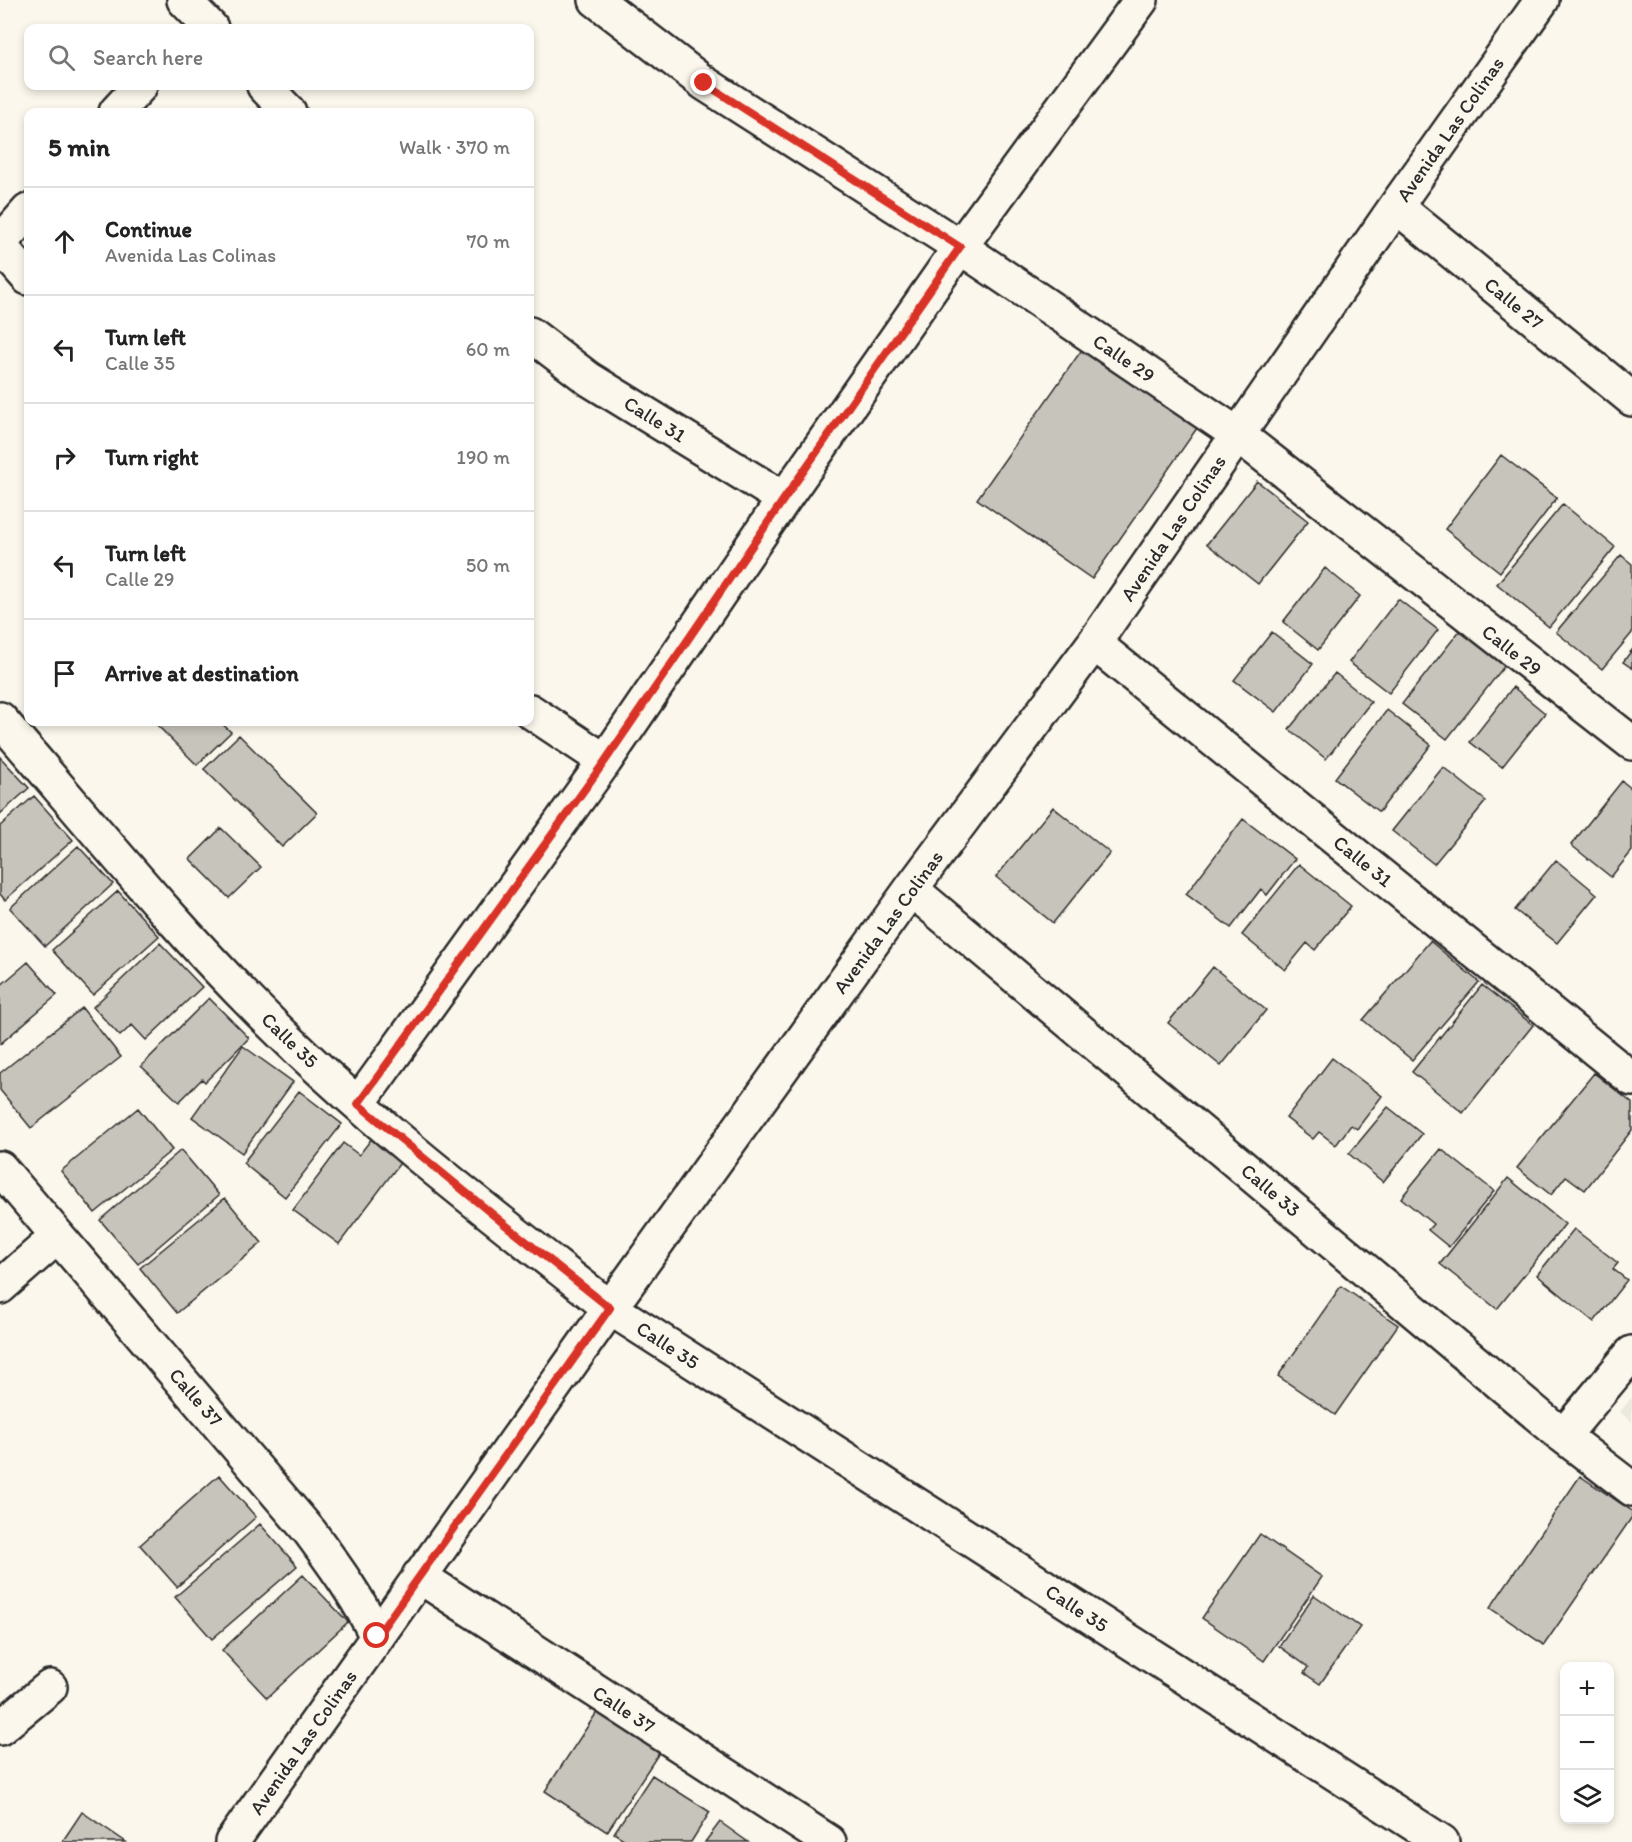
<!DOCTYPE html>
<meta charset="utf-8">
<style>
body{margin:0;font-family:Itim,sans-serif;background:#f6f6f6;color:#222}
.controls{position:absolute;right:18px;bottom:18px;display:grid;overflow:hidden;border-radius:12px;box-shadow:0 3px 9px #0003}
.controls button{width:54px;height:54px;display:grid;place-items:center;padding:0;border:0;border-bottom:2px solid #e0e0e0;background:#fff;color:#222;font:30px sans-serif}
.stop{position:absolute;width:18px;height:18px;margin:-14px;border:4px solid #d93025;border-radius:50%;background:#fff}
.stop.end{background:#d93025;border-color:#fff;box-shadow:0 2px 6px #0008}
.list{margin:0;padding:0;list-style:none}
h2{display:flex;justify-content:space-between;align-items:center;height:78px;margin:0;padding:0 24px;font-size:26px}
h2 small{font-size:20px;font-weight:400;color:#767676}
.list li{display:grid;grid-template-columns:39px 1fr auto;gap:18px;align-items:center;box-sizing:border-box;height:108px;padding:0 24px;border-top:2px solid #e0e0e0}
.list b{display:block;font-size:22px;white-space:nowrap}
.list p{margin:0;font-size:20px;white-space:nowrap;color:#767676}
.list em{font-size:20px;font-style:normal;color:#767676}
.icon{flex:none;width:33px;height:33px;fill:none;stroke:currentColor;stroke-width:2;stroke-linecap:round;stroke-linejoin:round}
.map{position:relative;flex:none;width:1632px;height:1842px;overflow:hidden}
.search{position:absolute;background:#fff;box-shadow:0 3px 9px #0003;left:24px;top:24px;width:510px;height:66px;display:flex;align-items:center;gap:15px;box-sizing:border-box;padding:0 21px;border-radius:12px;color:#767676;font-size:22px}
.panel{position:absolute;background:#fff;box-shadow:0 3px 9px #0003;left:24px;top:108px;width:510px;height:618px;border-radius:12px}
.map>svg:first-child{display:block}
.built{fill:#ebe8de}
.building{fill:#c7c4bc;stroke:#2b2b2b;stroke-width:1.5}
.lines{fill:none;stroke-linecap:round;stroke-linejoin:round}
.minor-casing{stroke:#2b2b2b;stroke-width:38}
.minor{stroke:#fbf7ec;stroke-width:33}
.route{stroke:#d93025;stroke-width:8}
.labels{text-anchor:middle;stroke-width:5;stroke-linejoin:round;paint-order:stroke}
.street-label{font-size:20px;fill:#2b2b2b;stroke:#fbf7ec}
</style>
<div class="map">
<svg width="1632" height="1842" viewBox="0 0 1632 1842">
<rect width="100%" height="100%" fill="#fbf7ec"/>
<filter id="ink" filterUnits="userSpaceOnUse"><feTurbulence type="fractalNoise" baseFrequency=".0167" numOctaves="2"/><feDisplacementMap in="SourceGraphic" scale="12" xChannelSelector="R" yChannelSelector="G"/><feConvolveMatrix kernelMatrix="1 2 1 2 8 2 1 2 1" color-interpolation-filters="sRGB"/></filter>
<g filter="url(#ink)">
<path class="built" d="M1632 1397V1422L1620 1412Z"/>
<path class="building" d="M1088 341 1202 421 1092 579 977 499Z
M1501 455 1557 498 1500 572 1445 529Z
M1257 481 1308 521 1258 584 1207 544Z
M1563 504 1615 547 1549 627 1497 584Z
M1621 555 1632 564V633L1602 669 1556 632Z
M1325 568 1360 596 1318 650 1283 622Z
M1398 599 1438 630 1389 693 1349 662Z
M1461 629 1506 664 1447 739 1402 704Z
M1272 632 1313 664 1276 712 1234 680Z
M1632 650V668L1623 662Z
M1335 673 1371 702 1326 759 1289 729Z
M1513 687 1545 713 1502 767 1470 742Z
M1387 710 1431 745 1379 812 1335 778Z
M154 722H220L231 732 197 765Z
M239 735 317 813 282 847 204 769Z
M0 757 29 788 0 814Z
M1443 767 1486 801 1434 864 1392 831Z
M1622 781 1632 789V851L1611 877 1571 845Z
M34 796 73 840 5 900 0 894V826Z
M1053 807 1110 853 1053 923 996 877Z
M1243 819 1295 859 1267 895 1261 889 1231 928 1186 894Z
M221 828 261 867 229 898 190 859Z
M78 846 113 884 45 946 10 908Z
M1556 860 1597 894 1557 943 1515 910Z
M1299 864 1351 906 1315 950 1307 943 1285 970 1242 935Z
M118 891 159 936 93 995 52 950Z
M1430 941 1479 982 1412 1060 1363 1020Z
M160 943 202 987 146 1040 132 1025 120 1036 93 1007Z
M28 962 57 995 0 1044V986Z
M1213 967 1266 1010 1221 1066 1168 1023Z
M1482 985 1533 1025 1463 1113 1412 1072Z
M209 998 249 1038 205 1082 202 1079 179 1102 141 1066Z
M82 1008 121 1057 31 1128 0 1090V1073Z
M243 1046 293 1082 242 1153 192 1117Z
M1332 1058 1382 1096 1357 1129 1351 1125 1336 1145 1319 1132 1313 1139 1286 1118Z
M1594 1073 1632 1103V1130L1585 1190 1566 1176 1551 1195 1517 1168Z
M299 1091 342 1124 285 1197 243 1163Z
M1388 1107 1422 1134 1383 1182 1349 1154Z
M138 1108 172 1150 95 1213 61 1171Z
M373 1137 403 1159 339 1244 293 1210 343 1143 359 1155Z
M1441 1149 1494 1191 1449 1247 1428 1230 1433 1224 1401 1198Z
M181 1150 219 1195 138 1264 100 1220Z
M1508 1178 1565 1224 1497 1309 1440 1264Z
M225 1198 262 1243 177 1313 140 1268Z
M1574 1229 1618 1263 1613 1269 1627 1280 1594 1322 1537 1275Z
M1341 1286 1398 1325 1335 1415 1278 1376Z
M219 1475 256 1517 177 1587 140 1545Z
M1580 1476 1632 1511V1517L1544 1645 1490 1608Z
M260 1524 297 1566 212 1639 175 1597Z
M1260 1534 1322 1577 1264 1661 1202 1618Z
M303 1575 348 1622 267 1698 222 1650Z
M1314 1595 1360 1627 1320 1684 1304 1673 1308 1667 1279 1646Z
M599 1709 661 1750 607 1832 545 1791Z
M652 1775 710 1812 691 1842H628L614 1833Z
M82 1812 126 1842H62Z
M720 1822 748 1842H705Z"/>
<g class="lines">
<defs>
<path id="minor" d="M184 0 211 28
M596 0 704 83 960 247 1237 434 1632 743
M264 86 289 112
M116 112 140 86
M1396 206 1632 399
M0 243 28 211
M0 246 28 278
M530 334 589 379 784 499
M1094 643 1632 1079
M530 711 605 761
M0 719C90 823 176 930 274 1026 378 1129 496 1218 610 1308L1442 1842
M911 889 1563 1436 1632 1489
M358 1104 605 761 784 499 960 247 1141 0
M0 1168 310 1532C335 1566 359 1599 377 1637
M0 1287 58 1236
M1563 1436 1632 1353
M419 1576 829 1842
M0 1728 50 1687
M232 1842 610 1308 911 889 1094 643 1396 206 1542 0"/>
</defs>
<use href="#minor" class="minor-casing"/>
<use href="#minor" class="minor"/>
</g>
</g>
<g class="lines" filter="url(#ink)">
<path class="route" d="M377 1636 610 1308 508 1227 358 1104 605 761 784 499 960 247 704 83"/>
</g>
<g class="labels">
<g class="street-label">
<text transform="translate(1450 129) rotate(-55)" y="7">Avenida Las Colinas</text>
<text transform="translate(1514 303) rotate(39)" y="7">Calle 27</text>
<text transform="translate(1124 358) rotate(34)" y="7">Calle 29</text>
<text transform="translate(655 419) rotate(32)" y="7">Calle 31</text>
<text transform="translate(1173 528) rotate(-56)" y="7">Avenida Las Colinas</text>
<text transform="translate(1512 650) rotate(38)" y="7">Calle 29</text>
<text transform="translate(1363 861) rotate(39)" y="7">Calle 31</text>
<text transform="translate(888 922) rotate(-54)" y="7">Avenida Las Colinas</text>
<text transform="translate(290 1040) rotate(44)" y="7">Calle 35</text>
<text transform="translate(1271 1190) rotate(40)" y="7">Calle 33</text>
<text transform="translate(668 1345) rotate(33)" y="7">Calle 35</text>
<text transform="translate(196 1397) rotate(49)" y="7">Calle 37</text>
<text transform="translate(1077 1608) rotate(33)" y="7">Calle 35</text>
<text transform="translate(624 1709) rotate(33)" y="7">Calle 37</text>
<text transform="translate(303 1742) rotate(-55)" y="7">Avenida Las Colinas</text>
</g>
</g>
</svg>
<div class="controls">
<button>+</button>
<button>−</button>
<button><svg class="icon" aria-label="layers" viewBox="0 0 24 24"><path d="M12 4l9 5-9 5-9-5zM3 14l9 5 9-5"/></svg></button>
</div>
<div class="stop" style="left:377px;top:1636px"></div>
<div class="stop end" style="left:704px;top:83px"></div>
<div class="search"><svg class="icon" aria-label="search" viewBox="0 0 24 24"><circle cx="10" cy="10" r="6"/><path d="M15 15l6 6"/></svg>Search here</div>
<section class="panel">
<h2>5 min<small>Walk · 370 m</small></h2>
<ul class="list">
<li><svg class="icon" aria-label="ahead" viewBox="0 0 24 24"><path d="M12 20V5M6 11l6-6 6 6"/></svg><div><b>Continue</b><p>Avenida Las Colinas</p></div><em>70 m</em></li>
<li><svg class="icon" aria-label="left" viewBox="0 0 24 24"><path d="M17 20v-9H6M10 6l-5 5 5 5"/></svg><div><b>Turn left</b><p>Calle 35</p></div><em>60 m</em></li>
<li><svg class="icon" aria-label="right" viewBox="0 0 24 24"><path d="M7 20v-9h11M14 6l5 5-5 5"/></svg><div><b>Turn right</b></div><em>190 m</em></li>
<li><svg class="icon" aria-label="left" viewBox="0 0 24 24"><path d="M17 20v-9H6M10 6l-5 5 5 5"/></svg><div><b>Turn left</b><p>Calle 29</p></div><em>50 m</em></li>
<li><svg class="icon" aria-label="arrive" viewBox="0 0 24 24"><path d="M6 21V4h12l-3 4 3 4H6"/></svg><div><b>Arrive at destination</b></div></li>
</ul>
</section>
</div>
